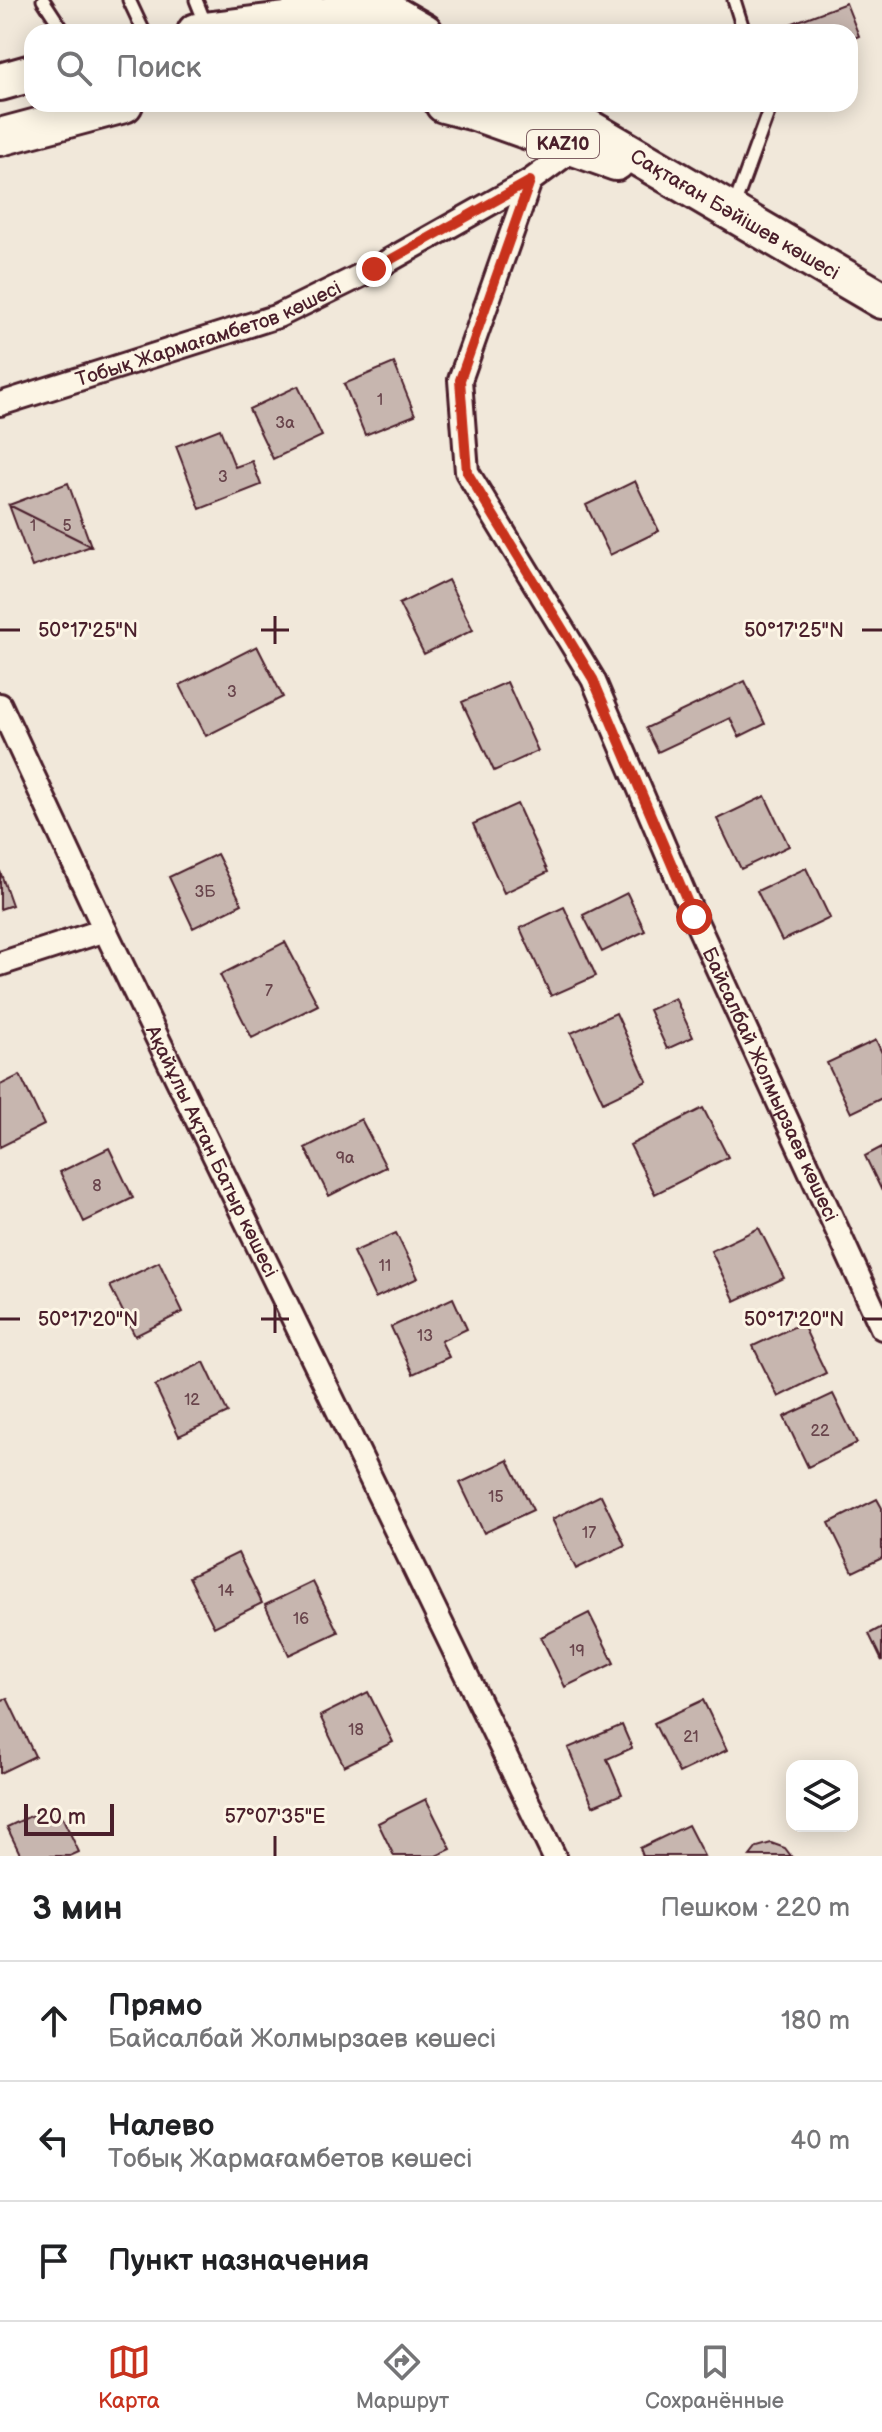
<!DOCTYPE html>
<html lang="ru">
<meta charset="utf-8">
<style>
body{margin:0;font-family:"Balsamiq Sans",sans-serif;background:#f6f6f6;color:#202124}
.controls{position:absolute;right:24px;bottom:24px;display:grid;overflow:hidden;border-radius:16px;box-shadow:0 4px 20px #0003}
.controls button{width:72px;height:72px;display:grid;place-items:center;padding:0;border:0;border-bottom:2px solid #e0e0e0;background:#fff;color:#202124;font:40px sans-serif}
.scale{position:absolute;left:24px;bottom:20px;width:90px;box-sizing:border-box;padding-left:8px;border:4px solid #4a1f2b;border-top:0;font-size:22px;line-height:28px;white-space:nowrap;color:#4a1f2b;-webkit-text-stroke:6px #fcf5e5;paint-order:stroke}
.stop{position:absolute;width:24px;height:24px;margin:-18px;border:6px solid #c8321e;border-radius:50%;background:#fff}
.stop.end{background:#c8321e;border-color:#fff;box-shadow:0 2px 8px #0008}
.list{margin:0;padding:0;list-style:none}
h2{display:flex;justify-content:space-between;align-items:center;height:104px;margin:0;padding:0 32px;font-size:34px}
h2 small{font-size:26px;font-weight:400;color:#757577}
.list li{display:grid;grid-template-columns:52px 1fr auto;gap:24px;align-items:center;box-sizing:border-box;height:120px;padding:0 32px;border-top:2px solid #e0e0e0}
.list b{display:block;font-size:30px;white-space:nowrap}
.list p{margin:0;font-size:26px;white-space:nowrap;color:#757577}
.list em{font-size:26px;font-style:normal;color:#757577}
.icon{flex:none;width:44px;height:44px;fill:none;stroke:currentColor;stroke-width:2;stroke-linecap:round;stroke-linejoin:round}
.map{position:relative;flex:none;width:882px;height:1856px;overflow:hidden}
.search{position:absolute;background:#fff;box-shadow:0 4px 20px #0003;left:24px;right:24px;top:24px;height:88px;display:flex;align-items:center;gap:20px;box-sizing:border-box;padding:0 28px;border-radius:24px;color:#757577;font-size:30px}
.sheet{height:464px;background:#fff}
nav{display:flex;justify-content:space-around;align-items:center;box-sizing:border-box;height:112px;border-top:2px solid #e0e0e0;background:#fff;font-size:22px;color:#757577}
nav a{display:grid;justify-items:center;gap:4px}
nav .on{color:#c8321e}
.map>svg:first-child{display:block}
.building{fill:#c7b6af;stroke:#4a1f2b;stroke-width:2}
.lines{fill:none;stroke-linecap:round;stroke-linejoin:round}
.lane-casing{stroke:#4a1f2b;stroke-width:17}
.street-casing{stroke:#4a1f2b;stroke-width:28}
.primary-casing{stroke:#4a1f2b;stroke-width:42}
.lane{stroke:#fcf5e5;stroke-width:11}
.street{stroke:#fcf5e5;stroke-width:22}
.primary{stroke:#fcf5e5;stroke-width:36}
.route{stroke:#c8321e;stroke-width:10}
.ticks{fill:none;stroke:#4a1f2b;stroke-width:3}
.labels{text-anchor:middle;stroke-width:6;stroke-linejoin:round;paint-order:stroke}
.number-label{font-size:16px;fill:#69454c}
.shield{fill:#fcf5e5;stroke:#7f5f63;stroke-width:2}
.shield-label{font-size:18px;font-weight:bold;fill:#4a1f2b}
.street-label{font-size:20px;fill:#4a1f2b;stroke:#fcf5e5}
.ticks-label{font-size:20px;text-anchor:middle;fill:#4a1f2b;stroke:#fcf5e5;stroke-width:6;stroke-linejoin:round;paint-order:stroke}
</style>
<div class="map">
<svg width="882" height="1856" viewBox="0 0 882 1856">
<rect width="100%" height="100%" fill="#f1e8da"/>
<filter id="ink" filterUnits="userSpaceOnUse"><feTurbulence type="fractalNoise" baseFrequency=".0125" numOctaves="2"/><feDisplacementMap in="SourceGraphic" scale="16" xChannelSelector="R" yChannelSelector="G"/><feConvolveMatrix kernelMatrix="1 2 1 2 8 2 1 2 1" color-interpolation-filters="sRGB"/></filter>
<g filter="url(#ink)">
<path class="building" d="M846 3 859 36 850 40V32H769Z
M394 363 415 415 365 435 344 384Z
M298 386 322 436 273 459 249 409Z
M220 429 235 467 252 461 261 485 200 509 176 446Z
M635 481 659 531 610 555 586 505Z
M68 483 91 546 9 505Z
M9 505 91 546 32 567Z
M448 580 473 630 424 654 399 604Z
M257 646 283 697 206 736 180 685Z
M745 681 765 724 739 737 730 718 658 752 646 728Z
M507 682 538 751 494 771 462 702Z
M765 796 789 846 741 869 717 819Z
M517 804 548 872 504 893 473 824Z
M217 854 242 904 193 928 169 877Z
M806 868 830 918 782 941 757 891Z
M0 871 12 905 0 909Z
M627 893 645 931 602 952 583 915Z
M564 907 596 976 551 996 520 928Z
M285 942 318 1005 252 1038 220 975Z
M675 998 693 1037 667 1049 649 1010Z
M616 1013 647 1081 603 1102 571 1033Z
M876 1040 882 1053V1098L851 1113 827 1063Z
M20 1075 44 1125 0 1147V1085Z
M703 1108 728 1157 655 1194 630 1145Z
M361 1119 386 1167 329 1196 305 1148Z
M882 1147V1191L865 1156Z
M109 1148 133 1198 84 1222 60 1172Z
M759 1228 784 1278 735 1301 711 1251Z
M396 1233 418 1278 375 1298 353 1252Z
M159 1262 183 1312 135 1336 110 1286Z
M453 1298 467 1329 441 1341 449 1357 413 1374 391 1327Z
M802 1323 826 1373 778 1397 753 1346Z
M204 1362 228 1413 179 1436 155 1386Z
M833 1394 857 1443 808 1467 784 1417Z
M508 1460 533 1510 484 1533 460 1483Z
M601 1495 625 1545 576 1569 552 1519Z
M877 1499 882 1508V1558L853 1572 829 1523Z
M238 1553 262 1603 214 1627 189 1577Z
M313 1582 338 1632 289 1655 265 1605Z
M589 1613 614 1663 565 1687 541 1637Z
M882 1627V1661L869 1634Z
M368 1692 393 1742 344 1766 320 1716Z
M7 1698 35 1756 0 1773V1701Z
M703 1700 727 1750 679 1773 654 1723Z
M622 1725 632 1748 607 1759 622 1794 593 1806 568 1748Z
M426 1799 451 1849 436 1856H394L378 1823Z
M56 1804 79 1852 70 1856H21L7 1827Z
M688 1825 704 1856H643L640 1848Z
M771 1843 785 1848 791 1856H750L757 1847Z"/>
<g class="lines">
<defs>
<path id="lane" d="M43 0 64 32
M129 0 144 32
M196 0 206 25
M734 0 744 32
M733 209 769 110 767 104"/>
<g id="street">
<path id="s1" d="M530 181 460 380 467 472 593 679 694 917 882 1328"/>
<path id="s2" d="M0 404 278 316 374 269 530 181 575 148"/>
<path id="s3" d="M0 705 105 930 554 1856"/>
<path d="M0 964 105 930"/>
</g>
<g id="primary">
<path d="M196 32 384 9 424 32"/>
<path d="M0 82 32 73"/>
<path d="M444 104 475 112 616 162"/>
<path id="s4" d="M547 104 882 300"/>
<path d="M0 137 124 104"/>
</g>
</defs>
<use href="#lane" class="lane-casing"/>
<use href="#street" class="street-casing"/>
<use href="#primary" class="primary-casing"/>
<use href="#lane" class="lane"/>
<use href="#street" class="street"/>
<use href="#primary" class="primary"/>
</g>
</g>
<g class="lines" filter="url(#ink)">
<path class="route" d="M374 269 530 181 460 380 467 472 593 679 694 917"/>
</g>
<path class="ticks" d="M275 616V644M0 630H20M261 630H289M862 630H882M275 1305V1333M0 1319H20M261 1319H289M862 1319H882M275 1836V1856"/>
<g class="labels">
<g class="number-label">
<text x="380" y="405">1</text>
<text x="285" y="428">3а</text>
<text x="223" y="482">3</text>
<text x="33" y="531">1</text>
<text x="67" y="531">5</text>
<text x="232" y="697">3</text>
<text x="205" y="897">3Б</text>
<text x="269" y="996">7</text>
<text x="345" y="1163">9а</text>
<text x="97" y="1191">8</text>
<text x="385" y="1271">11</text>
<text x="425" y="1341">13</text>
<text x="192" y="1405">12</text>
<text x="820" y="1436">22</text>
<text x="496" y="1502">15</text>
<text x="589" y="1538">17</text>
<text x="226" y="1596">14</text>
<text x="301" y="1624">16</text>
<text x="577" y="1656">19</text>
<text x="356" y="1735">18</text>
<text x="691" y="1742">21</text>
</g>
<rect class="shield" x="527" y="130" width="72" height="28" rx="6"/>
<g class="shield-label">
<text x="563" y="150">KAZ10</text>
</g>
<g class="street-label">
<text dy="7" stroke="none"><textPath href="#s4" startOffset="218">Сақтаған Бәйішев көшесі</textPath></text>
<text dy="7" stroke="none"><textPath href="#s2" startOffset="220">Тобық Жармағамбетов көшесі</textPath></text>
<text dy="7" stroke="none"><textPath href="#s1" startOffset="988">Байсалбай Жолмырзаев көшесі</textPath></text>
<text dy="7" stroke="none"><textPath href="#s3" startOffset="494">Ақайұлы Ақтан Батыр көшесі</textPath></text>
</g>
</g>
<g class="ticks-label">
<text x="88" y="637">50°17'25"N</text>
<text x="794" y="637">50°17'25"N</text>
<text x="88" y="1326">50°17'20"N</text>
<text x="794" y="1326">50°17'20"N</text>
<text x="275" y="1823">57°07'35"E</text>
</g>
</svg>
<div class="controls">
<button><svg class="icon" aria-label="layers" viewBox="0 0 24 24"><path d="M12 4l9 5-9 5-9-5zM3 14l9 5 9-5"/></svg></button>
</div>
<div class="scale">20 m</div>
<div class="stop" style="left:694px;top:917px"></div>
<div class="stop end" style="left:374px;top:269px"></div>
<div class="search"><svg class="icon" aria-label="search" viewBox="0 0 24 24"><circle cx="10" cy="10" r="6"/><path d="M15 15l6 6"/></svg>Поиск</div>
</div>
<section class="sheet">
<h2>3 мин<small>Пешком · 220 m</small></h2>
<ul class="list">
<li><svg class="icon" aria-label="ahead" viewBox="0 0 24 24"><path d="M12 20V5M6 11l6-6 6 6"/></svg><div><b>Прямо</b><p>Байсалбай Жолмырзаев көшесі</p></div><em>180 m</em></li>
<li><svg class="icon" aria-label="left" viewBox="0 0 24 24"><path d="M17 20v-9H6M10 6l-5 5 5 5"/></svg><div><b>Налево</b><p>Тобық Жармағамбетов көшесі</p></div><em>40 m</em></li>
<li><svg class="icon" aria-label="arrive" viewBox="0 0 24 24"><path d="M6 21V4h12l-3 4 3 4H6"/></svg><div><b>Пункт назначения</b></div></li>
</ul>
</section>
<nav>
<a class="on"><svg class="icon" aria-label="map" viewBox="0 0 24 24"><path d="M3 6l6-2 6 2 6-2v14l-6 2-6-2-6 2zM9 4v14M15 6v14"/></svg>Карта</a>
<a><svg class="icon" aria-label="directions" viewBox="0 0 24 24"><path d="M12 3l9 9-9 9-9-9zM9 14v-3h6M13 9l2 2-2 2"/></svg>Маршрут</a>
<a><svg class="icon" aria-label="saved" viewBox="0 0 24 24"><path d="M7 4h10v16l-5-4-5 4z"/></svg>Сохранённые</a>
</nav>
